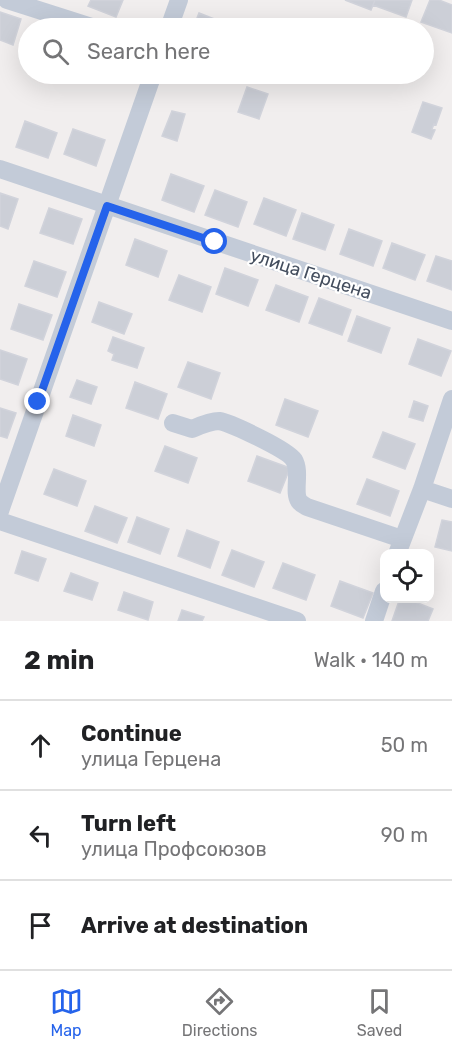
<!DOCTYPE html>
<meta charset="utf-8">
<style>
body{margin:0;font-family:Rubik,sans-serif;background:#f2f2f2;color:#202124}
.controls{position:absolute;right:18px;bottom:18px;display:grid;overflow:hidden;border-radius:12px;box-shadow:0 6px 24px #0002}
.controls button{width:54px;height:54px;display:grid;place-items:center;padding:0;border:0;border-bottom:2px solid #e0e0e0;background:#fff;color:#202124;font:30px sans-serif}
.stop{position:absolute;width:18px;height:18px;margin:-14px;border:4px solid #2563eb;border-radius:50%;background:#fff}
.stop.end{background:#2563eb;border-color:#fff;box-shadow:0 2px 6px #0008}
.list{margin:0;padding:0;list-style:none}
h2{display:flex;justify-content:space-between;align-items:center;height:78px;margin:0;padding:0 24px;font-size:26px}
h2 small{font-size:20px;font-weight:400;color:#757577}
.list li{display:grid;grid-template-columns:39px 1fr auto;gap:18px;align-items:center;box-sizing:border-box;height:90px;padding:0 24px;border-top:2px solid #e0e0e0}
.list b{display:block;font-size:22px;white-space:nowrap}
.list p{margin:0;font-size:20px;white-space:nowrap;color:#757577}
.list em{font-size:20px;font-style:normal;color:#757577}
.icon{flex:none;width:33px;height:33px;fill:none;stroke:currentColor;stroke-width:2;stroke-linecap:round;stroke-linejoin:round}
.map{position:relative;flex:none;width:452px;height:621px;overflow:hidden}
.search{position:absolute;background:#fff;box-shadow:0 6px 24px #0002;left:18px;right:18px;top:18px;height:66px;display:flex;align-items:center;gap:15px;box-sizing:border-box;padding:0 21px;border-radius:33px;color:#757577;font-size:22px}
.sheet{height:348px;background:#fff}
nav{display:flex;justify-content:space-around;align-items:center;box-sizing:border-box;height:84px;border-top:2px solid #e0e0e0;background:#fff;font-size:16px;color:#757577}
nav a{display:grid;justify-items:center;gap:3px}
nav .on{color:#2563eb}
.map>svg:first-child{display:block}
.building{fill:#cccfd7;stroke:#d1d3db;stroke-width:1.5}
.lines{fill:none;stroke-linecap:round;stroke-linejoin:round}
.minor{stroke:#c3cbd8;stroke-width:18}
.route{stroke:#2563eb;stroke-width:8}
.labels{text-anchor:middle;stroke-width:4.5;stroke-linejoin:round;paint-order:stroke}
.street-label{font-size:18px;fill:#444e5e;stroke:#fff}
</style>
<div class="map">
<svg width="452" height="621" viewBox="0 0 452 621">
<rect width="100%" height="100%" fill="#f1eeee"/>
<path class="building" d="M91 0H123L116 17 88 6Z
M345 0H375L371 10Z
M375 0H412L406 17 373 5Z
M430 0H439L452 5V33L421 22Z
M0 12 21 19 13 45 0 40Z
M199 13 222 22 220 28H193Z
M247 87 268 94 259 119 238 112Z
M423 102 442 108 436 125 434 124 432 129 435 130 431 139 412 132Z
M172 111 185 114 177 141 162 136Z
M25 121 57 133 48 158 16 147Z
M73 129 105 140 96 166 64 154Z
M171 174 204 186 194 212 162 200Z
M215 190 247 202 238 227 205 215Z
M0 193 18 199 8 229 0 226Z
M264 198 296 210 286 236 254 224Z
M49 208 82 219 73 244 40 233Z
M302 213 334 225 325 250 293 239Z
M349 229 382 241 373 266 340 254Z
M135 239 167 251 158 277 126 265Z
M392 243 425 255 415 280 383 268Z
M436 256 452 261V290L427 281Z
M34 261 66 272 57 297 25 286Z
M225 268 258 280 248 306 216 294Z
M179 275 211 287 202 312 169 300Z
M276 285 308 297 299 322 266 310Z
M319 298 351 310 342 335 309 323Z
M99 302 132 314 124 334 92 322Z
M19 304 52 315 43 340 11 329Z
M357 316 390 328 381 353 348 341Z
M113 337 144 348 137 368 112 360 114 354 108 351Z
M418 339 451 351 441 376 409 364Z
M0 350 27 359 18 385 0 379Z
M188 362 220 373 211 399 178 387Z
M77 380 97 387 91 404 70 397Z
M135 382 167 394 158 419 126 408Z
M285 399 318 411 308 437 276 425Z
M414 401 428 406 423 421 409 417Z
M0 408 16 413 7 438 0 436Z
M73 415 101 425 94 446 66 436Z
M383 432 415 444 405 469 373 457Z
M165 446 197 458 188 483 155 471Z
M257 456 290 468 280 493 248 481Z
M54 469 86 481 77 506 44 494Z
M367 479 399 491 390 516 357 504Z
M95 506 127 518 117 543 85 531Z
M137 517 169 529 160 554 128 542Z
M442 520 452 522V551L435 547Z
M187 530 219 542 210 568 178 556Z
M232 550 264 562 254 587 222 575Z
M22 551 46 559 38 581 15 573Z
M283 563 315 575 306 600 273 588Z
M71 573 98 583 92 600 64 591Z
M340 581 373 593 363 618 331 606Z
M124 592 153 602 148 620 118 610Z
M400 598H405L433 609 428 621H392Z
M182 610 204 617 202 621H178Z"/>
<g class="lines">
<path class="minor" d="M7 0 95 28
M169 28 179 0
M0 169 452 321
M173 423 192 429C199 426 210 421 219 421 231 423 288 450 294 460 301 472 293 492 299 501 301 504 304 505 307 507L402 539
M422 489 452 499
M0 511 153 74
M0 521 297 621
M397 554 422 489 452 399
M374 621 384 591"/>
</g>
<g class="lines">
<path class="route" d="M38 402 107 206 215 242"/>
</g>
<g class="labels">
<g class="street-label">
<text transform="translate(311 274) rotate(18)" y="6">улица Герцена</text>
</g>
</g>
</svg>
<div class="controls">
<button><svg class="icon" aria-label="locate" viewBox="0 0 24 24"><circle cx="12" cy="12" r="6"/><path d="M12 2v4M12 18v4M2 12h4M18 12h4"/></svg></button>
</div>
<div class="stop" style="left:215px;top:242px"></div>
<div class="stop end" style="left:38px;top:402px"></div>
<div class="search"><svg class="icon" aria-label="search" viewBox="0 0 24 24"><circle cx="10" cy="10" r="6"/><path d="M15 15l6 6"/></svg>Search here</div>
</div>
<section class="sheet">
<h2>2 min<small>Walk · 140 m</small></h2>
<ul class="list">
<li><svg class="icon" aria-label="ahead" viewBox="0 0 24 24"><path d="M12 20V5M6 11l6-6 6 6"/></svg><div><b>Continue</b><p>улица Герцена</p></div><em>50 m</em></li>
<li><svg class="icon" aria-label="left" viewBox="0 0 24 24"><path d="M17 20v-9H6M10 6l-5 5 5 5"/></svg><div><b>Turn left</b><p>улица Профсоюзов</p></div><em>90 m</em></li>
<li><svg class="icon" aria-label="arrive" viewBox="0 0 24 24"><path d="M6 21V4h12l-3 4 3 4H6"/></svg><div><b>Arrive at destination</b></div></li>
</ul>
</section>
<nav>
<a class="on"><svg class="icon" aria-label="map" viewBox="0 0 24 24"><path d="M3 6l6-2 6 2 6-2v14l-6 2-6-2-6 2zM9 4v14M15 6v14"/></svg>Map</a>
<a><svg class="icon" aria-label="directions" viewBox="0 0 24 24"><path d="M12 3l9 9-9 9-9-9zM9 14v-3h6M13 9l2 2-2 2"/></svg>Directions</a>
<a><svg class="icon" aria-label="saved" viewBox="0 0 24 24"><path d="M7 4h10v16l-5-4-5 4z"/></svg>Saved</a>
</nav>
